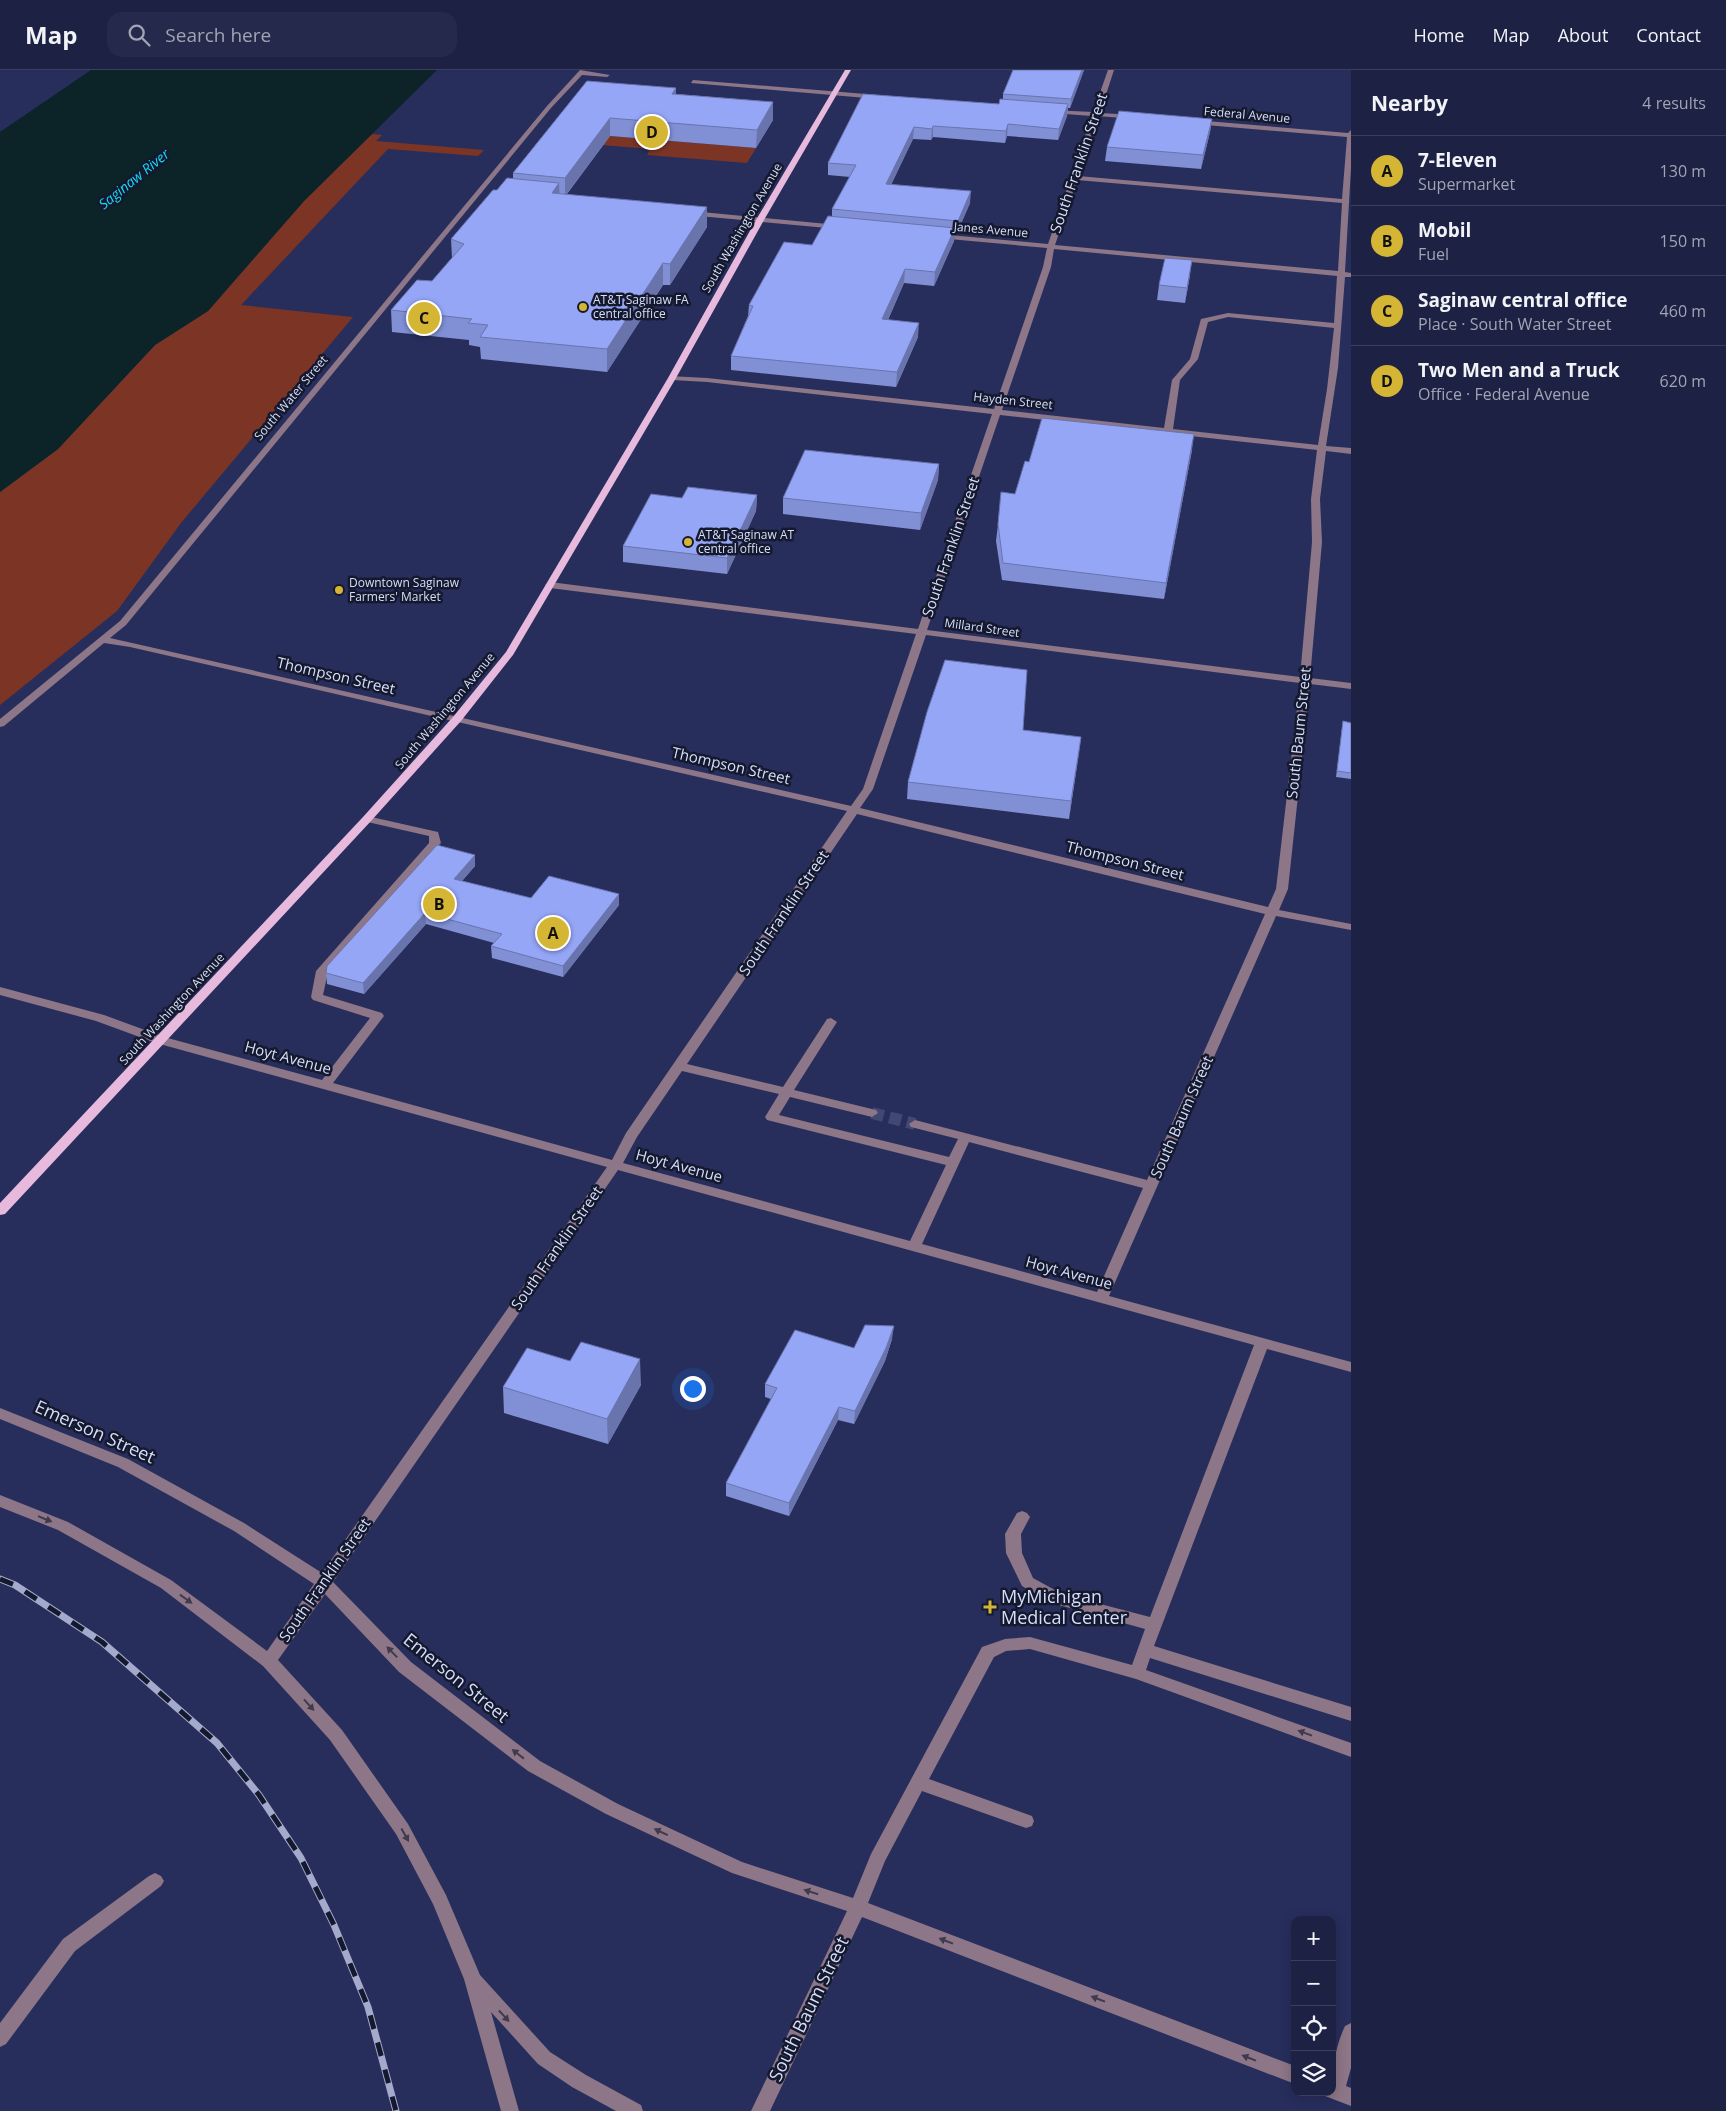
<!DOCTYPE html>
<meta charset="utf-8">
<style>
body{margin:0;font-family:"Open Sans",sans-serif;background:#252a4c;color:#f1f3f6}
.controls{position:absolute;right:15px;bottom:15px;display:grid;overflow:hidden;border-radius:10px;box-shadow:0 2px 12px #0003}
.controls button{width:45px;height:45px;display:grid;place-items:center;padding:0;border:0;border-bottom:1px solid #3b3f5e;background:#1d2245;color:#f1f3f6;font:25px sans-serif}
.you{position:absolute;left:692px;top:1318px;width:18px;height:18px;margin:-12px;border:4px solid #fff;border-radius:50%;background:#1a73e8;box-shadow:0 0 0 8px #1a73e833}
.badge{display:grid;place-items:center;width:32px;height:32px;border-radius:50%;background:#d5b534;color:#111;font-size:16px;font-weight:700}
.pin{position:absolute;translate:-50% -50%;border:2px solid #fff;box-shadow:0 1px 5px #0006}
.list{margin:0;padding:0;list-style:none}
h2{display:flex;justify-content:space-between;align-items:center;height:65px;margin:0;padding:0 20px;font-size:21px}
h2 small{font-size:16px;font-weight:400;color:#a0a4b3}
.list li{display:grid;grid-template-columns:32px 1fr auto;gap:15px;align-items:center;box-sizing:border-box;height:70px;padding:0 20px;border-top:1px solid #3b3f5e}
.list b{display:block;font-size:19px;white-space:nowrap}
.list p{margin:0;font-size:16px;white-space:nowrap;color:#a0a4b3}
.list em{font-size:16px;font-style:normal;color:#a0a4b3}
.icon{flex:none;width:28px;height:28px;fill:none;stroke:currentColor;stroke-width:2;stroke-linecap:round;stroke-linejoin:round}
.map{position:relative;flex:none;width:1351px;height:2041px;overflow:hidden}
header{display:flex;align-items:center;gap:30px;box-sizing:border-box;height:70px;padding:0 25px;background:#1d2245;border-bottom:1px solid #3b3f5e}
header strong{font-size:24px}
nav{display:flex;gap:28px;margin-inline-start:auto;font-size:18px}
.search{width:350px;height:45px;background:#252a4c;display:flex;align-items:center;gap:12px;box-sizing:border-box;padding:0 18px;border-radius:15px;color:#a0a4b3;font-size:19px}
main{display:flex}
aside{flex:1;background:#1d2245}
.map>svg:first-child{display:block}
.green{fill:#7c3524}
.water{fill:#0c2328}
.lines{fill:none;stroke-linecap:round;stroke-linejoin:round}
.minor-tunnel{stroke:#414874;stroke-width:12;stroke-dasharray:12 6;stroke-linecap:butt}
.minor{fill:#8d7687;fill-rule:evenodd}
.major{fill:#e7b9dc;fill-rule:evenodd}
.rail-casing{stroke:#a3aacc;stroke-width:7}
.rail{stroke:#15192e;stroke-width:5;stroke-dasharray:14;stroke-linecap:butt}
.wall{fill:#818fd4}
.shaded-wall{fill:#6974ad}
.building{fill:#96a6f7;stroke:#6974ad}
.oneway{fill:#3f3a4d}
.poi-dot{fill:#d5b534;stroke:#15192e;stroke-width:2}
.labels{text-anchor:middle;stroke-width:5;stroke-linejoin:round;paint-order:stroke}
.far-street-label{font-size:12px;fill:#d6defb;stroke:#15192e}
.far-poi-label{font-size:12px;fill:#d6defb;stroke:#15192e;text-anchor:start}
.far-water-label{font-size:14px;font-style:italic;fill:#12dbfc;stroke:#15192e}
.street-label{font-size:15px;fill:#d6defb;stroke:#15192e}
.near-street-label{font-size:18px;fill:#d6defb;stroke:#15192e}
.near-poi-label{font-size:18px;fill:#d6defb;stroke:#15192e;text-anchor:start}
</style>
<header>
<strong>Map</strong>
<div class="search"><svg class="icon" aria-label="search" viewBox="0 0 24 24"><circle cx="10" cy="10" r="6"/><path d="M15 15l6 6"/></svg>Search here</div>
<nav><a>Home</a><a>Map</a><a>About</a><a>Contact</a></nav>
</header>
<main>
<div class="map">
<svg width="1351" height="2041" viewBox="0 0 1351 2041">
<rect width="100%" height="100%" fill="#272e5c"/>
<path class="green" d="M561 62 756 78 747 93 647 85 650 79 554 71Z
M372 64 382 65 376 71 484 80 478 86 388 79 241 235 353 247 181 453 117 541 0 635V422L58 379 155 275 208 241 304 131Z"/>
<path class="water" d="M91 0H437L304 131 208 241 155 275 58 379 0 422V62Z"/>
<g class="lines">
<path class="minor-tunnel" d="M872 1043 915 1054"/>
<path class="minor" d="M580 0 610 5 607 7 582 5 551 38 126 555 110 568 851 736 863 719 916 564 550 518 545 515 550 512 918 559 992 344 707 312 672 310H669V306L707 308 994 339 1043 197 1047 178 938 168 934 166 938 164 1048 174 1092 46 1052 43 1050 42V40L1093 42 1108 0H1114L1100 43 1134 45 1137 47 1134 49 1098 46 1078 106 1342 129 1347 67 1194 54 1191 52 1194 50 1348 63 1351 60V98L1345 202 1351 203V207H1345L1338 298 1326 376 1351 378V384L1326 381 1320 429 1322 472 1310 608 1351 613V619L1310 614 1288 819 1279 840 1351 854V860L1276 846 1109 1226 1351 1292V1302L1267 1279 1154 1576 1351 1637V1651L1150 1588 1146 1600 1351 1673V1687L1136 1609 1030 1579 1006 1581 994 1587 929 1709 1032 1746 1034 1751 1032 1756 1026 1758 922 1721 885 1791 868 1833 1295 1996V2014L862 1847 770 2041H751L847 1841 732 1803 606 1744 528 1701 399 1602 325 1524 278 1590 342 1660 408 1754 446 1825 480 1905 550 1982 586 2005 641 2035 643 2041H616L572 2017 538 1994 491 1942 519 2041H501L464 1909 433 1834 396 1764 330 1670 263 1596 161 1518 58 1460 0 1437V1425L68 1452 171 1510 267 1581 314 1514 234 1461 118 1397 0 1349V1338L128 1389 244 1453 322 1503 607 1097 156 973 96 951 0 925V917L104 945 164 967 322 1010 370 948 313 930 311 927 316 901 429 773V766L363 751 362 749 367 746 438 762 441 773 439 775 328 902 323 925 382 943 384 946 333 1013 612 1090 626 1063 847 741 130 577 104 573 4 656 0 657V649L120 551 547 36ZM1077 110 1342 133 1338 201 1055 175ZM1054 179 1337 206 1334 253 1228 243 1201 249 1190 289 1172 310 1164 358 1002 340 1051 197ZM1228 247 1334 258 1327 319 1318 375 1173 359 1180 310 1198 289 1208 252ZM1000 345 1317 380 1311 429 1312 472 1300 607 927 560ZM926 565 1300 613 1276 819 1268 837 860 738 873 719ZM857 744 1265 844 1147 1110 915 1050 909 1054 911 1057 958 1069 949 1087 779 1045 790 1027 872 1047 878 1043 876 1040 794 1020 837 952 831 948 827 949 783 1017 687 994ZM682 1001 779 1024 765 1047 767 1050 946 1095 910 1171 623 1093 637 1067ZM969 1072 1143 1118 1097 1222 922 1174ZM618 1100 1254 1275 1150 1547 1062 1524 1033 1508 1022 1483 1021 1464 1030 1447 1027 1443 1022 1441 1017 1443 1005 1464 1006 1483 1022 1516 1052 1533 1145 1559 1132 1595 1030 1567 1005 1569 982 1577 871 1784 853 1828 742 1792 618 1734 540 1691 411 1592 333 1512Z
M693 10 878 25 881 27 878 29 691 13Z
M691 141 838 155 842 157 838 159 688 145 687 143Z
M155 1803 161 1806 164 1811 161 1816 75 1881 6 1974 0 1977V1953L63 1869 149 1806Z
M1351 1953V1998L1346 2016 1351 2018V2036L1325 2026 1324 2022H1332C1332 2000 1335 1977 1345 1956Z"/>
<path class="major" d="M845 0H851L764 150 676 308 513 585 461 651 371 751 5 1144 0 1145V1133L363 747 453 647 506 582 668 308 756 150Z"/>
<defs>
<path id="rail" d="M0 1509 15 1515 102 1572 217 1673 259 1725 301 1788 334 1855 368 1937 396 2041"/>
</defs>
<use href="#rail" class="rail-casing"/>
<use href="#rail" class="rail"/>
</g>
<path class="wall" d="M1013 0H1084L1070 38H1068L1067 46 1058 70 1007 66 1005 73 933 67 931 70 913 69 891 114 970 133 957 163H954V171L934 216 904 213 888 250 918 267 896 317 731 300V286L748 246 749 235 812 175 832 146V139L850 107 828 105V93L863 24 999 34 1003 29V24Z
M587 11 676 24 773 32V50L756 78 610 66 567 124 707 157 670 215H663L607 302 481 289 480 277 469 275V270L392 262 391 240 432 211 452 188 451 169 513 109V103Z
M1212 49 1210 62 1201 99 1105 91 1107 77Z
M1190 205 1185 233 1157 230 1159 215Z
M1192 380 1164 529 1002 510 996 471 998 454 1015 424 1029 392Z
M939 394 938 410 920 460 783 444V428Z
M757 425 756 441 727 504 623 492V476L682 428Z
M1343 651 1351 653V709L1336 707Z
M1081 667 1069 749 907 729 908 712Z
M475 785V796L462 811 531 828 619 824V835L563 907 492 888 491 876 494 873 426 854 364 924 327 914 326 903Z
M892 1269 885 1291 854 1354 838 1350 789 1446 726 1426V1413L771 1329 765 1327V1314L854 1278Z
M570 1291 641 1315 608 1374 504 1343 503 1317Z"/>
<path class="shaded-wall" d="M1082 0H1084L1070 38 1071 29Z
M676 18V35L672 24Z
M773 32V50L756 78 757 60Z
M1068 34 1067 46 1058 70 1059 59Z
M610 48V66L565 126V108Z
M1212 49 1210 62 1201 99 1203 85Z
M1008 54 1007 66 1005 73 1006 61Z
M933 56V67L931 70 932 59Z
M914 57 913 69 886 126V114Z
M559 113 560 133 552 123Z
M971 121 970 133 957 163 958 151Z
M707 137V157L670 215V194Z
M955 158 954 171 934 216 935 202Z
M1192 190 1190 205 1185 233 1187 218Z
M663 193V215L607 302V279Z
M905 199 904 213 882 263V249Z
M919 253 918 267 896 317 897 302Z
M1194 364 1192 380 1164 529 1166 513Z
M939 394 938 410 920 460 921 443Z
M757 425 756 441 727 504V488Z
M1081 667 1079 684 1069 749 1071 731Z
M475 785V796L455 819 454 809Z
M619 824V835L563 907V896Z
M425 843 426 854 364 924 363 913Z
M894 1256 892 1269 885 1291 854 1354 855 1341Z
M640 1289 641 1315 608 1374 607 1349Z
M839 1337 838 1350 789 1446V1433Z"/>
<path class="building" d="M1013 0H1082L1071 29 1003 24Z
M587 11 676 18 672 24 773 32 757 60 610 48 565 108 513 103Z
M863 24 999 34 1000 29 1068 34 1059 59 1008 54 1006 61 933 56 932 59 914 57 886 114 971 121 958 151 832 139 856 95 828 93Z
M1119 41 1212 49 1203 85 1107 77Z
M507 108 559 113 552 123 707 137 670 194 663 193 607 279 480 267 488 255 468 253 472 249 391 240 417 210 432 211 464 174 451 169 493 120H497Z
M828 146 955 158 935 202 905 199 882 249 919 253 897 302 731 286 753 236 749 235 784 172 812 175Z
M1165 188 1192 190 1187 218 1159 215Z
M1042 348 1194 364 1166 513 1003 493 998 454 1001 422 1015 424 1025 391 1029 392Z
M805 380 939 394 921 443 783 428Z
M688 417 757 425 727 488 623 476 651 424 682 428Z
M945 590 1027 600 1023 660 1081 667 1071 731 908 712 927 642Z
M1343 651 1351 653V703L1337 701Z
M437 775 475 785 454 809 531 828 549 806 619 824 563 896 491 876 502 864 425 843 363 913 326 903 327 896Z
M865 1255 894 1256 886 1278 855 1341 839 1337 789 1433 726 1413 777 1318 765 1314 795 1260 854 1278Z
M581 1272 640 1289 607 1349 503 1317 527 1278 570 1291Z"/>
<defs><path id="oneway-solid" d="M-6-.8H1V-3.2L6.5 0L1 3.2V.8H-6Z" transform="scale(1.25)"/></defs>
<g class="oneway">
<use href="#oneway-solid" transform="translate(45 1449) rotate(22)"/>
<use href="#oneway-solid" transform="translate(186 1529) rotate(36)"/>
<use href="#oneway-solid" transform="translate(392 1582) rotate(-134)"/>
<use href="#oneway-solid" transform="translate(309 1635) rotate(48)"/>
<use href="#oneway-solid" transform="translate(1305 1663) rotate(-160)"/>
<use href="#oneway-solid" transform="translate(518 1684) rotate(-142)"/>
<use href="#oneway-solid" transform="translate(661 1762) rotate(-155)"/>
<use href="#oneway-solid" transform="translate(405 1765) rotate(61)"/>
<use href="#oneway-solid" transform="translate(811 1822) rotate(-162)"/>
<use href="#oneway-solid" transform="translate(946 1871) rotate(-159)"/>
<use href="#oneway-solid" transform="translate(1098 1929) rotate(-159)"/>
<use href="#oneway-solid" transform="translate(504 1946) rotate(47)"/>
<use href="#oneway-solid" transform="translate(1249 1988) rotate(-159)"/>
</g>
<g class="poi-dot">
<circle cx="583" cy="237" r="5"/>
<circle cx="688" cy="472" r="5"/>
<circle cx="339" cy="520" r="5"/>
<path d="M987.5 1529.5h5v5h5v5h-5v5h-5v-5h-5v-5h5z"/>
</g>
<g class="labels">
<g class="far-street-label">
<text transform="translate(1247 45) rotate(5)" y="4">Federal Avenue</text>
<text transform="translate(742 158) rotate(-60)" y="4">South Washington Avenue</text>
<text transform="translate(991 160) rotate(5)" y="4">Janes Avenue</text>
<text transform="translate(291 328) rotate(-50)" y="4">South Water Street</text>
<text transform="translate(1013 331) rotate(6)" y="4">Hayden Street</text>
<text transform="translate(982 558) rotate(8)" y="4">Millard Street</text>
<text transform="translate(445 641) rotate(-50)" y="4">South Washington Avenue</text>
<text transform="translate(172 939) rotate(-47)" y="4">South Washington Avenue</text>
</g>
<g class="far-poi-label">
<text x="593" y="234">AT&amp;T Saginaw FA<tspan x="593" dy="14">central office</tspan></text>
<text x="698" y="469">AT&amp;T Saginaw AT<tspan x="698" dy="14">central office</tspan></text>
<text x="349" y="517">Downtown Saginaw<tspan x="349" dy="14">Farmers' Market</tspan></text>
</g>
<g class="far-water-label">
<text transform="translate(134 109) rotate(-39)" y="5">Saginaw River</text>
</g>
<g class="street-label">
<text transform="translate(1079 93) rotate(-71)" y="5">South Franklin Street</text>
<text transform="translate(951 477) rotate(-71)" y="5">South Franklin Street</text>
<text transform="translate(336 606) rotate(13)" y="5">Thompson Street</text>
<text transform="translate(1299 663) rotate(-84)" y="5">South Baum Street</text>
<text transform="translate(731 696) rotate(13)" y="5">Thompson Street</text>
<text transform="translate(1125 791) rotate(14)" y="5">Thompson Street</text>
<text transform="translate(784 843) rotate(-56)" y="5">South Franklin Street</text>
<text transform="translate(288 988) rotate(15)" y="5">Hoyt Avenue</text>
<text transform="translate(1182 1047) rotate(-66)" y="5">South Baum Street</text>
<text transform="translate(679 1096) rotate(15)" y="5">Hoyt Avenue</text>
<text transform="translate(557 1178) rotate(-55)" y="5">South Franklin Street</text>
<text transform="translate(1069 1203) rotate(15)" y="5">Hoyt Avenue</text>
<text transform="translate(325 1510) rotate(-55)" y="5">South Franklin Street</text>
</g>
<g class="near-street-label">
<text transform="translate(95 1362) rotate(24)" y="6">Emerson Street</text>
<text transform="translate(456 1608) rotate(39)" y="6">Emerson Street</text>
<text transform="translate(809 1939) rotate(-64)" y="6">South Baum Street</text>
</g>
<g class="near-poi-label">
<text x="1001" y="1533">MyMichigan<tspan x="1001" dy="21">Medical Center</tspan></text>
</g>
</g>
</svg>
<div class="controls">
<button>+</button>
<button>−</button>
<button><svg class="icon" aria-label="locate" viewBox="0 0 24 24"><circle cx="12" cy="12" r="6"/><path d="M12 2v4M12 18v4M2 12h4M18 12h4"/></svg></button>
<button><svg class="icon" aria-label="layers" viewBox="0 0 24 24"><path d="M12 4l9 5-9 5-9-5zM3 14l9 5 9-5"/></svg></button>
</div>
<div class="you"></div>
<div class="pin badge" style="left:553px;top:863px">A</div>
<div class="pin badge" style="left:439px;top:834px">B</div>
<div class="pin badge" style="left:424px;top:248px">C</div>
<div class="pin badge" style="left:652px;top:62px">D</div>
</div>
<aside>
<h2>Nearby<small>4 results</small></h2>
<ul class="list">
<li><span class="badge">A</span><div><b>7-Eleven</b><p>Supermarket</p></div><em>130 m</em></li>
<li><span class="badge">B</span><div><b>Mobil</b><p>Fuel</p></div><em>150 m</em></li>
<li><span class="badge">C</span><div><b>Saginaw central office</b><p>Place · South Water Street</p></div><em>460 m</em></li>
<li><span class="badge">D</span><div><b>Two Men and a Truck</b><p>Office · Federal Avenue</p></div><em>620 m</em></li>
</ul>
</aside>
</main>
